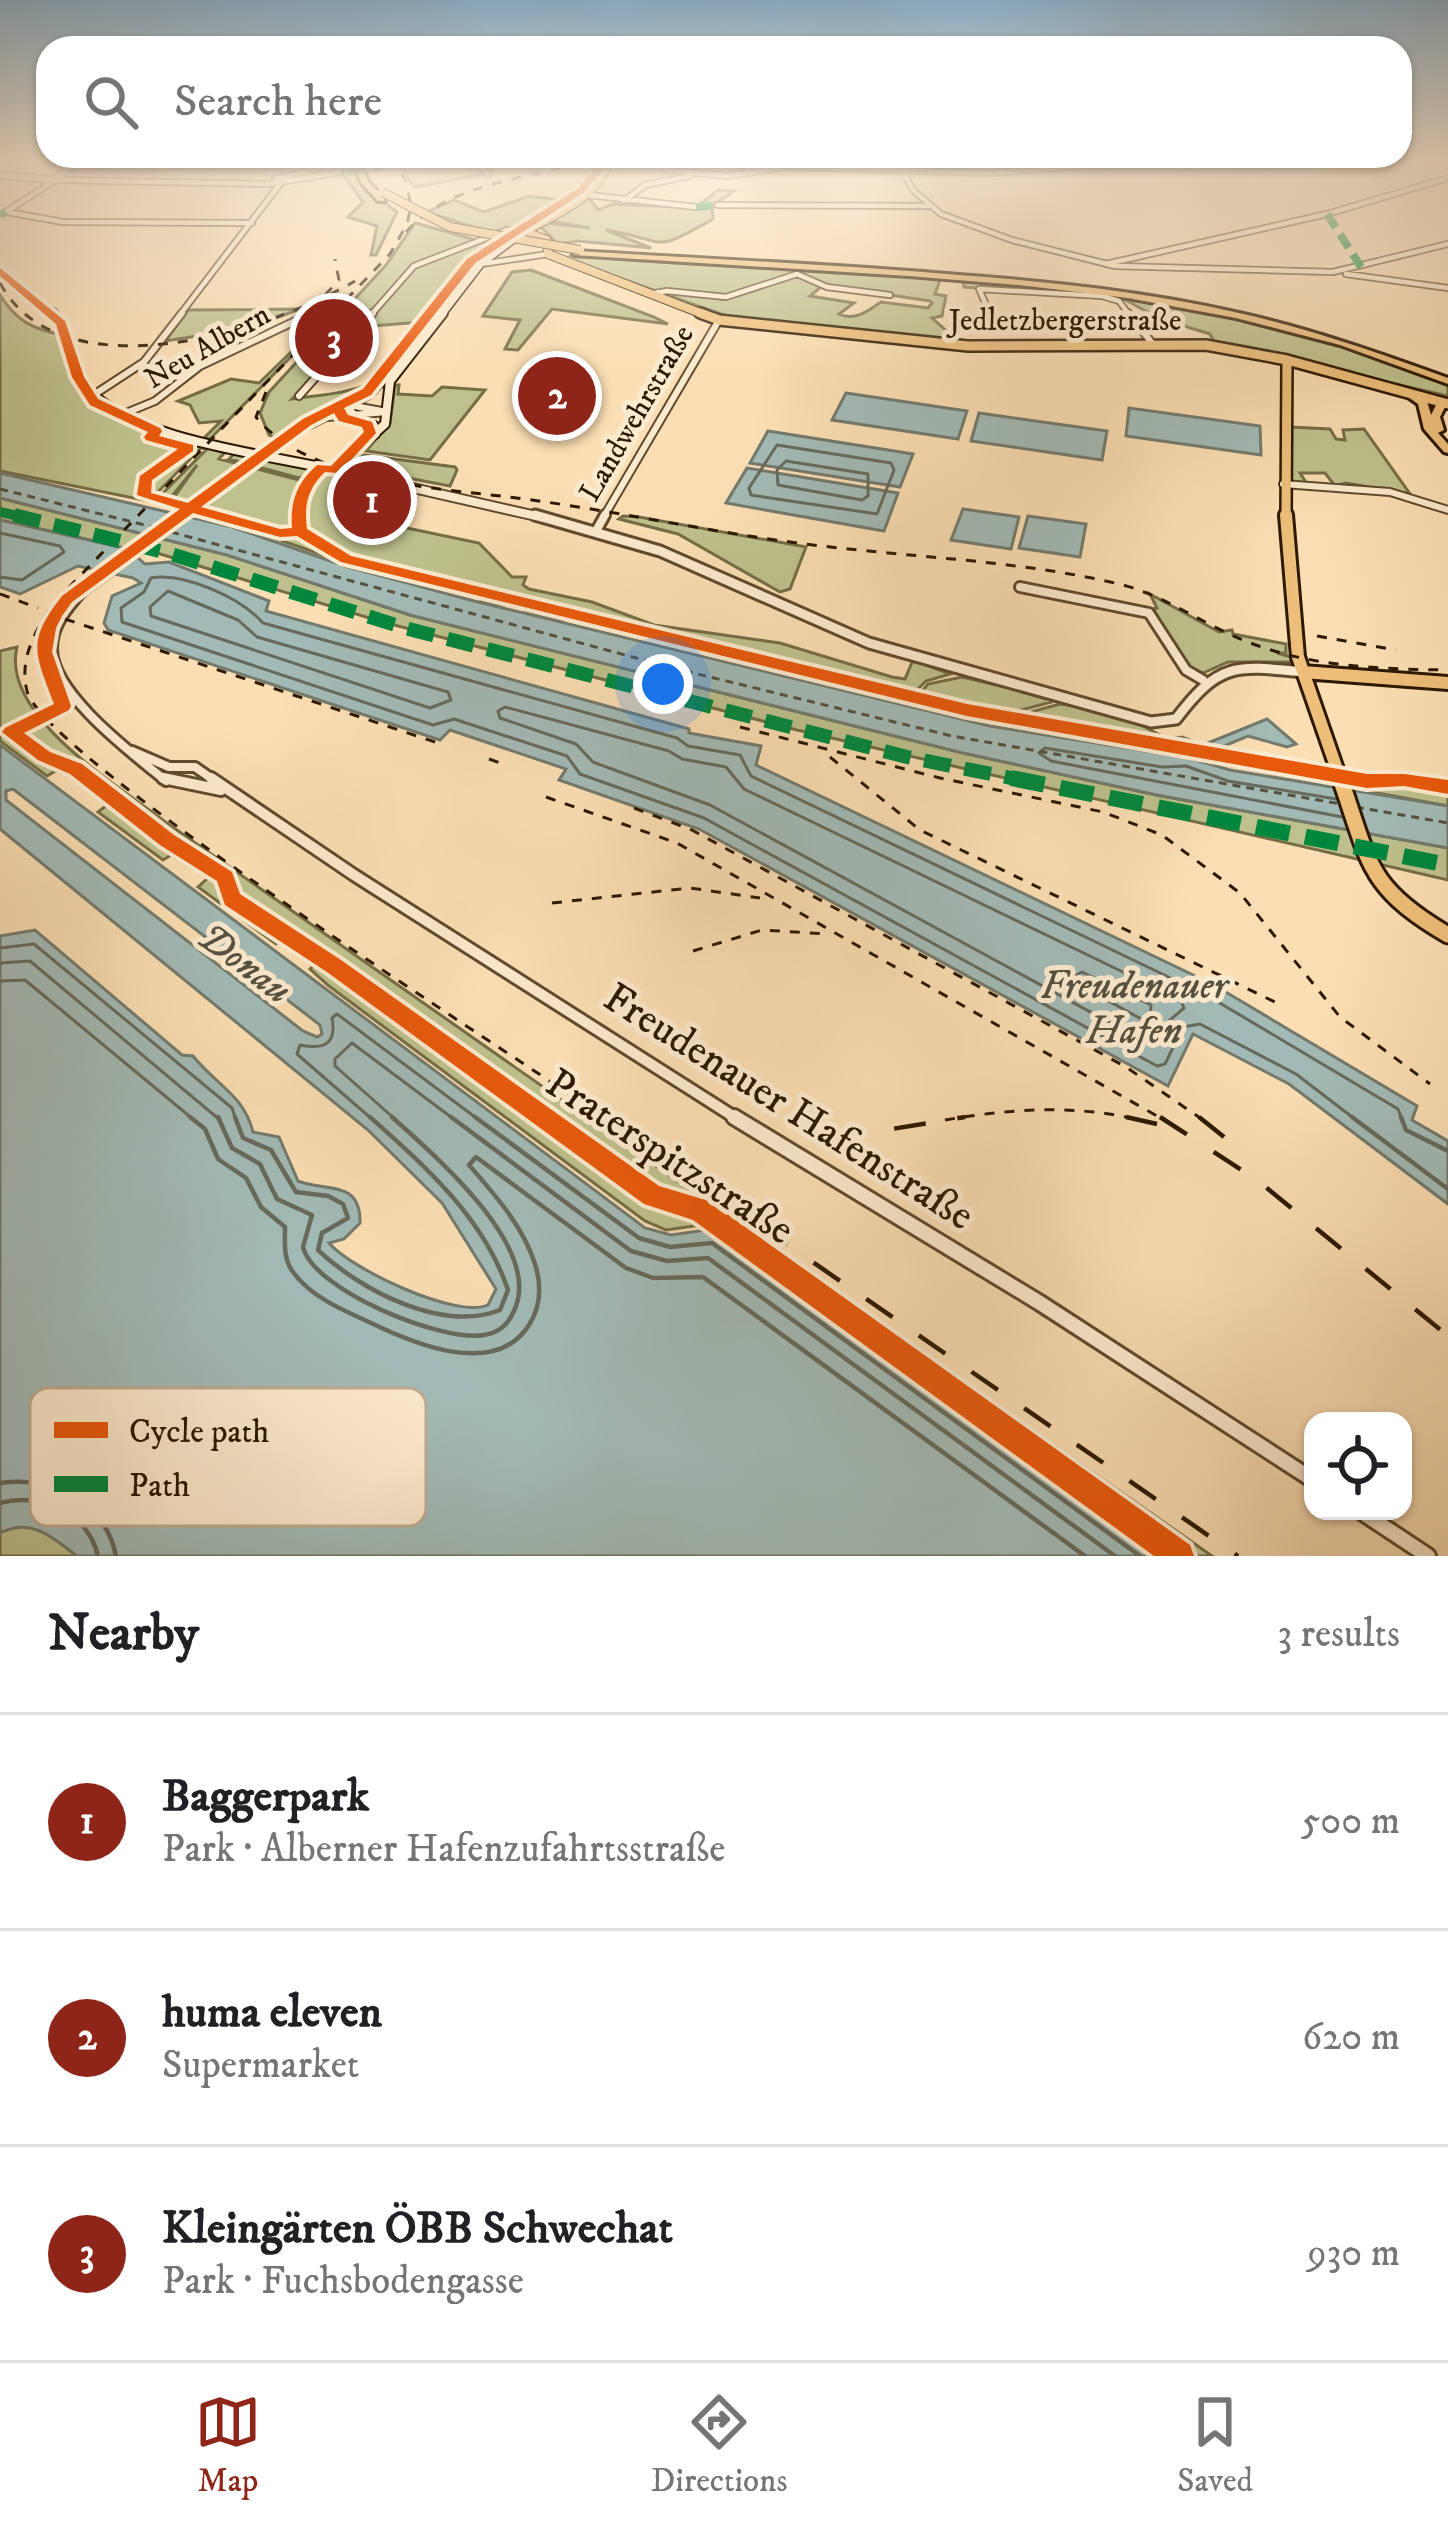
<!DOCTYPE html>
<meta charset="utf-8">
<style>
body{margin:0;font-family:"IM FELL DW Pica",serif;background:#f6f6f6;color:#202124}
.controls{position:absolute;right:36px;bottom:36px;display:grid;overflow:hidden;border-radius:24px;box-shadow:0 3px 9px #0004}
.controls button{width:108px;height:108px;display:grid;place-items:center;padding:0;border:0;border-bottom:3px solid #e0e0e0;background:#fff;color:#202124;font:60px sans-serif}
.you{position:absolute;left:663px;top:684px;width:42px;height:42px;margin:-30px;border:9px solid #fff;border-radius:50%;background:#1a73e8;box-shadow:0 0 0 18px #1a73e833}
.badge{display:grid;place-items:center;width:78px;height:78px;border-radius:50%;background:#8f2418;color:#fff;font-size:39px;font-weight:700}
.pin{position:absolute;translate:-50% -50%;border:6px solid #fff;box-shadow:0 3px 12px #0006}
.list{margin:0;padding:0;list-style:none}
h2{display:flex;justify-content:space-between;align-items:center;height:156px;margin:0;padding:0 48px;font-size:51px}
h2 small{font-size:39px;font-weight:400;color:#757577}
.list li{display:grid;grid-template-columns:78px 1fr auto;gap:36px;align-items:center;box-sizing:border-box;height:216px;padding:0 48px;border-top:3px solid #e0e0e0}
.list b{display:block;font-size:45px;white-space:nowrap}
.list p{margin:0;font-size:39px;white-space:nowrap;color:#757577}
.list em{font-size:39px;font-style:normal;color:#757577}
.icon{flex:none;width:66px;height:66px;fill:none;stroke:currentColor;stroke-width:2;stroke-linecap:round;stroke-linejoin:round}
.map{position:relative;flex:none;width:1448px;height:1556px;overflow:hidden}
.search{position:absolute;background:#fff;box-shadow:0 3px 9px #0004;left:36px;right:36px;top:36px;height:132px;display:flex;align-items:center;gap:30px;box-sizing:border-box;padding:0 42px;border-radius:36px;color:#757577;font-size:45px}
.sheet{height:804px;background:#fff}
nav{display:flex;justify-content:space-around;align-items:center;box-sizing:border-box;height:168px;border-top:3px solid #e0e0e0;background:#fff;font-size:33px;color:#757577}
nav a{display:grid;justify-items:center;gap:6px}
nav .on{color:#8f2418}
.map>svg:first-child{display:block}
.green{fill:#bec18d;stroke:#756d46;stroke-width:3;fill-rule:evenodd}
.water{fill:#a2bab6;stroke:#737a6d;stroke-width:3;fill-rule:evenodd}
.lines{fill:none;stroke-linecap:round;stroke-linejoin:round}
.shore-far1{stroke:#676a5b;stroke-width:3}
.shore{stroke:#676a5b;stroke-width:4.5}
.ferry{stroke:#555140;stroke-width:3;stroke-dasharray:8 6;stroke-linecap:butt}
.minor-far4-casing{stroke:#604a2d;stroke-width:8}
.minor-far3-casing{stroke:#604a2d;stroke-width:10}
.minor-far2-casing{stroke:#604a2d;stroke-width:14}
.minor-far1-casing{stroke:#604a2d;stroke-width:16}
.minor-casing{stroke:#604a2d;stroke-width:20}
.tertiary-far2-casing{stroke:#604a2d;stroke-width:9}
.tertiary-far1-casing{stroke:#604a2d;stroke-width:12}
.tertiary-casing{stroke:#604a2d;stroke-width:15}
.secondary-far1-casing{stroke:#2c1900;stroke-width:9}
.secondary-casing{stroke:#2c1900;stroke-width:12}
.primary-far3-casing{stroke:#2c1900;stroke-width:10}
.primary-far2-casing{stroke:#2c1900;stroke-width:14}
.primary-far1-casing{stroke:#2c1900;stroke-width:18}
.primary-casing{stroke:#2c1900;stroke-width:21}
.motorway-casing{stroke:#2c1900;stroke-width:6}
.minor-far4{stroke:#fceace;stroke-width:4.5}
.minor-far3{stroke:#fceace;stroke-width:6}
.minor-far2{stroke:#fceace;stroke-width:8}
.minor-far1{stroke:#fceace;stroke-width:10}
.minor{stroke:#fceace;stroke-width:14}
.tertiary-far2{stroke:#fceace;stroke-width:6}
.tertiary-far1{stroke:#fceace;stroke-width:8}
.tertiary{stroke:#fceace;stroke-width:9}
.secondary-far1{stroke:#fceace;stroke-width:6}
.secondary{stroke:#fceace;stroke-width:8}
.primary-far3{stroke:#eebf7a;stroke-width:8}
.primary-far2{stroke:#eebf7a;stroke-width:9}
.primary-far1{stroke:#eebf7a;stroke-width:12}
.primary{stroke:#eebf7a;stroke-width:15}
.motorway{fill:#eebf7a;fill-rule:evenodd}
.rail-far1{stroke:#2c1900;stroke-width:3;stroke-dasharray:10 10;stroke-linecap:butt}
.rail{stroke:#2c1900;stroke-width:4.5;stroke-dasharray:32 32;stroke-linecap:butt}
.minor-bridge-far1-casing{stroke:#604a2d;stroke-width:10;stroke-linecap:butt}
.minor-bridge-casing{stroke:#604a2d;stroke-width:14;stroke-linecap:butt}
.motorway-bridge-casing{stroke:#2c1900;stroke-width:10;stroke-linecap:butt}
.minor-bridge-far1{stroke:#fceace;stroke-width:6}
.minor-bridge{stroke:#fceace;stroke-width:8}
.motorway-bridge{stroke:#eebf7a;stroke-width:8}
.quiet-far3{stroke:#00873e;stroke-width:8;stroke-dasharray:16 8;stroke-linecap:butt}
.quiet-far2{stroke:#00873e;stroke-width:10;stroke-dasharray:21 10;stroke-linecap:butt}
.quiet-far1{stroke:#00873e;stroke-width:14;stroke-dasharray:27 14;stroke-linecap:butt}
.quiet{stroke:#00873e;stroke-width:16;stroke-dasharray:34 16;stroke-linecap:butt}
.cycleway-casing{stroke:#fceace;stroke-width:8}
.cycleway{fill:#e8590c;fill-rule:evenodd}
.labels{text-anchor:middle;stroke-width:10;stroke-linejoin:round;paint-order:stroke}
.far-street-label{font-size:30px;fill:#2c1900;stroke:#fceace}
.water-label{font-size:39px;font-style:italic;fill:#555140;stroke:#fceace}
.near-street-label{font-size:42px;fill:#2c1900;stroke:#fceace}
.key{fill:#fceace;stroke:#beab90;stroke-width:3}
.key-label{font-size:33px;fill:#2c1900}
</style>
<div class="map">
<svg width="1448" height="1556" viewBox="0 0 1448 1556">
<rect width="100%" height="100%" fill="#fbdeb3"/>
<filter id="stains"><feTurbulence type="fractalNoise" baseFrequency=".00167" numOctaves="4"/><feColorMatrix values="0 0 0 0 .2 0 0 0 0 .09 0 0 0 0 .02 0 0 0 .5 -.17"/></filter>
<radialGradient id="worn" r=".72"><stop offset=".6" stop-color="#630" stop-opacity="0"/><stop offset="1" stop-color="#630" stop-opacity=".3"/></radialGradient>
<path class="green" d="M303 157H348L362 185 397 212 376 255H371L377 226 348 217 363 202 342 173 346 171 335 163 317 169 324 175 271 182 306 172Z
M405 157H470L487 174 414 187 399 161Z
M718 190 734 191 712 206 713 219C650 255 671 241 606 230L651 248 578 241 558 244 541 227 548 223 590 228 550 221 589 198 598 210 613 204 701 208 699 205Z
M529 196 561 200 517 228 506 229 513 231 504 237 427 212 454 200 484 212Z
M415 223 490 244 472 258 421 322 360 327 292 399C318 395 349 394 375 381L367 389 279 440 269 435 260 413 269 392 386 265Z
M571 255C761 274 960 267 1151 299 1253 316 1353 347 1448 385V396L1214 342 1210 334 1158 318 1124 299 964 287 963 281 940 280 935 294 946 296 942 316 932 318 959 342 735 319 585 266 567 259ZM823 285 930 301 932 303 928 308 881 302C867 312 854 321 839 314L854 303 810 296Z
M531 270 654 317 668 324 552 309 518 350 505 349 520 320 483 316 512 272Z
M0 295C16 321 34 330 64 335 78 394 92 413 153 431L148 437 155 438 156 432 317 470 299 478 229 459 235 453 226 451 219 459 303 481 296 501V528L283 532 203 510 237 481 228 477 192 503 186 502 187 506 176 502 174 497 197 465 172 496 158 498 207 449 201 448 152 498 142 489 147 477 140 492 148 501 0 471Z
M300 309 249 328 165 341 188 310Z
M323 314 332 315 210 439 204 438 221 421 199 423 190 405 178 401 231 379 259 383 320 324Z
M395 385H399L398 394 432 396 442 387 485 390 430 460 366 451 390 423Z
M1290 427 1330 429 1336 439 1345 440 1343 430 1364 429 1410 494 1346 483 1335 486 1325 473H1300L1307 484 1286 481Z
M364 455 455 467 457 470 450 486 345 466Z
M326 471 429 495 412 492 391 514 388 524 479 543 512 577H526L523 585 529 589 592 602 654 625 780 643 892 677 905 679 913 660 950 674 926 681 912 695H904L369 566 967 712 1024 719 1023 714 1060 704 1084 707 1136 722 1167 739 1182 737 1224 753 1284 765 1133 741 1334 778 1448 791V806L1005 724 565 618 563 621 525 612 527 608 482 602 479 597 343 562 225 521 154 503 291 538 304 536 343 559 301 529 305 488Z
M0 498 227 555 410 615 963 753 1156 795 1448 848V880L797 730 379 621 144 549 135 555 112 545 0 520Z
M623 516 639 517 806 547 790 589 780 592 678 534 619 519Z
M1150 594 1219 632 1232 630 1233 634 1286 644V653H1277L1291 657 1292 662H1228L1203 673 1195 671 1183 660 1153 609 1157 608Z
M17 647C0 716 118 785 164 821L1212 1556H1162L708 1224 666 1230 645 1221 329 986 310 969 320 960 285 938 276 944 198 887 208 878 171 855 163 860 98 812 115 799 69 763 47 776 0 741V651Z
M962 677 1048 697 1051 702 1003 715 918 696 928 684Z
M0 1482 44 1530 77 1556H0Z"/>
<path class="water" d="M846 393 967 411 958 439 832 420Z
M1129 408 1260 426 1261 455 1126 436Z
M979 413 1107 431 1102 460 971 441Z
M768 431 913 454 900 487 750 463Z
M747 468 898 493 884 531 726 503Z
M0 473 232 527 348 567 474 601 990 726 1176 756 1267 719 1296 744 1287 747 1248 736 1192 759 1230 770 1448 806V848L1157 795 963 753 410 615 227 555 0 498Z
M963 509 1019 517 1011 549 951 540Z
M1028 516 1086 524 1080 557 1019 548Z
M0 520 128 549 145 564 169 562 269 601 266 611 689 729V733L761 746 756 765 1214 985 1417 1106 1412 1120 1448 1141V1204L1289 1084 1193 1034 1168 1086 699 829 559 780 566 769 450 730 440 740 108 630 104 623 112 596 141 583 133 578 78 566 20 594 0 587Z
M0 745 645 1228 671 1235 713 1229 1159 1556H77C52 1537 31 1517 0 1533V936L35 930 182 1055 193 1056C215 1084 244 1095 253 1132L279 1137 298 1181C325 1192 361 1179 360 1223L344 1239 329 1243C351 1269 456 1319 488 1305L496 1289 442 1203 368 1130 0 829ZM13 789 320 1025 322 1034 317 1037 303 1031 6 800V791Z"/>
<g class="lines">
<path class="shore-far1" d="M777 445 891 463 894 470 877 514 751 495 749 488Z
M786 461 868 474V496L862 500 778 485 777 470Z
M0 533 60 546 64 552 22 580 0 577
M168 591 238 620 257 637 448 692 451 700 430 708 151 616 150 607Z
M505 707 669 751 682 759 726 767 744 789 1181 1000 1184 1008 1169 1021 1157 1044 1151 1045 710 805 593 762 576 744 500 718 498 711Z
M1336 799 1228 781 1186 766 1162 767 1045 748 1039 753 1051 761 1342 817
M0 948 34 944 232 1108 236 1120
M0 963 30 961 220 1120
M1082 972 1151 1005 1150 1018 1143 1020 1076 983 1074 976Z
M0 981 25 980 194 1120
M373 1120 297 1054 300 1045C324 1050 337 1044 332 1018L337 1014 479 1120
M396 1120 335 1066V1059L352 1043 455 1120
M1356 1120 1296 1074 1200 1024 1183 1027 1165 1064 1157 1066 704 818 580 774 567 756 454 719 433 725 122 622 121 608 144 592 151 578C184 572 241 598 263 623L677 738 688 746 740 755 751 776 1208 996 1398 1109 1402 1120"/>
<path class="shore" d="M190 1117 205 1129 218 1159 246 1178 261 1207 285 1227C285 1242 283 1259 293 1272 310 1296 342 1310 369 1322 412 1343 495 1379 529 1325 541 1306 542 1286 535 1264 523 1226 495 1195 469 1165L476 1157 626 1268 653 1278 703 1277 1085 1556
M218 1117 232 1148 260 1164 277 1199 312 1215 303 1247C313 1290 443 1343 484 1335 502 1332 510 1322 516 1306 539 1244 434 1155 392 1117
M235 1117 243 1138 271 1150 296 1192 328 1196 343 1204 348 1218 322 1233 318 1250C360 1290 442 1333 500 1310L508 1290C484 1218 425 1166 370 1117
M451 1117 631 1251 667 1261 708 1258 1115 1556
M475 1117 639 1238 670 1247 712 1243 1140 1556
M1352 1117 1448 1189
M1401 1117 1406 1130 1448 1151
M0 1483C52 1476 105 1502 116 1556
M0 1503C41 1492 88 1513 98 1556"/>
<path class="ferry" d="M0 489 161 529
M171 532 673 668 952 736 1341 804
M1356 807 1448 823"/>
<defs>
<path id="minor-far4" d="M472 157 488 174
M662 157 661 165 667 170 728 176 848 157
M737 157 751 173
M792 167 992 173 1164 160
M903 173 914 191 941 214 1012 240 1115 266 1333 272 1448 244
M275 179 305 172 311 178
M579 194 696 207
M624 201 645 185 690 176
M717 205 929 206
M6 212 55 180 269 184 340 172 335 157
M7 212 63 222 252 223
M481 264 548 254
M1106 264 1327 214 1448 178
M1346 274 1448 288
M649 294 667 291 726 297 797 274 827 287 890 295
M179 316 280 184
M305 316 313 312
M370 316 414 266 507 230H520
M991 316 979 289 1102 296 1119 301 1130 316"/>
<path id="minor-far3" d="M989 313 993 321
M1128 313 1152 343
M92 396 144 362 182 313
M299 396 373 313
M121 415 155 401 200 366 312 313
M327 417 387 412
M302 429 349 405 387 412
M1283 484 1390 492 1448 510
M603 518 719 320"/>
<path id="minor-far2" d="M596 531 605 515
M1020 587 1149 613 1186 670 1203 680
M82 591C68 607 52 625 52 648 51 693 133 754 166 781
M11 732 75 701
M132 751 169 767H195L215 781"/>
<path id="minor-far1" d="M163 778 221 790
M211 778 354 875 739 1120"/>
<path id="minor" d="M734 1117 1040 1303 1313 1480
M1360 1511 1428 1556"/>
<path id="tertiary-far2" d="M0 175 55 180 83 157"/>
<path id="tertiary-far1" d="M334 470 545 518"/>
<path id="tertiary" d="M535 515 660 551 869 643 1151 722 1176 719C1219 662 1236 665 1303 672"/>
<path id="secondary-far1" d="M0 271 57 316
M441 316 481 264 525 231"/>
<path id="secondary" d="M53 313C69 334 68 369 87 389 135 441 266 454 334 470L385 424 390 381 443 313
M375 434 374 426 351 413 349 405 370 393 390 371"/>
<path id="primary-far3" d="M520 230 547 240 548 254 708 316
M525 231C558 213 600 197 610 157"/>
<path id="primary-far2" d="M700 313 719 320 968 346 1206 345 1287 360 1448 404
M1286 518 1287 360"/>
<path id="primary-far1" d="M1286 515 1298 657 1341 781
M1303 672 1448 683"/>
<path id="primary" d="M1340 778C1370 863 1366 887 1448 935"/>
<path id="motorway" d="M350 157H357L369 183 384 197V201H378L362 184Z
M577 251C704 259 832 264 959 275 1053 282 1148 292 1239 313 1311 329 1379 353 1448 378V384L1340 345 1236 318 1128 298 1019 285 909 276 574 255 573 253Z
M1406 389 1427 401 1431 415 1437 403 1446 405 1440 417 1444 430 1438 433 1448 444V453L1444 452 1424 429 1418 404 1401 392Z"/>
</defs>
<use href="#minor-far4" class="minor-far4-casing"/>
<use href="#minor-far3" class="minor-far3-casing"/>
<use href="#minor-far2" class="minor-far2-casing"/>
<use href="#minor-far1" class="minor-far1-casing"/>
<use href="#minor" class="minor-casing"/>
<use href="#tertiary-far2" class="tertiary-far2-casing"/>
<use href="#tertiary-far1" class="tertiary-far1-casing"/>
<use href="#tertiary" class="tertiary-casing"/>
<use href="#secondary-far1" class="secondary-far1-casing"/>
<use href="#secondary" class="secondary-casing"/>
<use href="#primary-far3" class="primary-far3-casing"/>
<use href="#primary-far2" class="primary-far2-casing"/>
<use href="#primary-far1" class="primary-far1-casing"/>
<use href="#primary" class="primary-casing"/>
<use href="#motorway" class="motorway-casing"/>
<use href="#minor-far4" class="minor-far4"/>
<use href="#minor-far3" class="minor-far3"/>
<use href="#minor-far2" class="minor-far2"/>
<use href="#minor-far1" class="minor-far1"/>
<use href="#minor" class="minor"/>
<use href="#tertiary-far2" class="tertiary-far2"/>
<use href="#tertiary-far1" class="tertiary-far1"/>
<use href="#tertiary" class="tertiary"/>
<use href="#secondary-far1" class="secondary-far1"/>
<use href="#secondary" class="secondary"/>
<use href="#primary-far3" class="primary-far3"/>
<use href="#primary-far2" class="primary-far2"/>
<use href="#primary-far1" class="primary-far1"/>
<use href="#primary" class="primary"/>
<use href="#motorway" class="motorway"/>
<path class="rail-far1" d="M391 157 406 181 411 206 407 224 390 254 51 606C35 633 19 658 27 691 43 756 524 1062 608 1120
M406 232C445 188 506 182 560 168
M0 283C61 396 269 332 355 281
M325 295 339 280 335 259
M266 392 256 417C306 480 432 488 509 497 614 510 717 534 822 546 921 558 1022 561 1119 584 1164 595 1201 623 1243 640 1308 667 1379 669 1448 670
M0 594 38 608
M65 619 438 743
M1317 636 1396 650
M740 727 940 778 1103 812 1162 835 1240 893 1340 1017 1430 1084
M830 757 920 830 1277 1003
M489 759 506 765
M546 797 677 843 1164 1120
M634 808 692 830 1126 1067 1203 1120
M552 903 690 888 760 898
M693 951 762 930 827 934
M945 1120C1009 1109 1075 1104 1139 1120"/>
<path class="rail" d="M603 1117 1238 1556
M1126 1117 1157 1124
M1160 1117 1257 1180 1448 1336
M1199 1117 1243 1152
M831 1139 965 1117"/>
<defs>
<path id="minor-bridge-far1" d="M180 518 302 429"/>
<path id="minor-bridge" d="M82 591 185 515"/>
<path id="motorway-bridge" d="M382 192 450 227 580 250"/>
</defs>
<use href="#minor-bridge-far1" class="minor-bridge-far1-casing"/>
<use href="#minor-bridge" class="minor-bridge-casing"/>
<use href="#motorway-bridge" class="motorway-bridge-casing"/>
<use href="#minor-bridge-far1" class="minor-bridge-far1"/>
<use href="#minor-bridge" class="minor-bridge"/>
<use href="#motorway-bridge" class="motorway-bridge"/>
<path class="quiet-far3" d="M348 171 384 166
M696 207 717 205
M1327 214 1361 267
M0 215 6 212"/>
<path class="quiet-far2" d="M0 512 27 518"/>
<path class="quiet-far1" d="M14 515 168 553 405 628 907 757 1026 781"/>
<path class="quiet" d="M1011 778 1448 865"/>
<defs>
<path id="cycleway" d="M596 157H604L601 172 583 193 475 263 371 395 344 408 348 415 372 422 376 433 339 473 325 472C307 489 304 506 307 529L351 556 967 704 1367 774H1404L1448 780V794L1404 786 1367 788 967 716 341 562 297 536 280 537 193 513 72 602 62 616 56 628 52 652 71 706 69 710 24 733 50 752 82 764 174 835 232 872 240 894 341 960 659 1186 709 1201 1190 1545 1194 1556H1154L693 1220 644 1204 327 972 225 905 217 881 160 845 70 774 38 760 2 732 5 728 54 704C35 653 26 642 62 596L180 509 137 495 140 476 178 449 146 440 144 437 148 432 90 405 72 377 56 324 0 276V268L65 321 84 377 98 399 160 428 162 431 159 436 193 445V451L152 480 151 493 188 503 303 419 363 389 467 259 577 189 593 171ZM334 413 339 421 362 427 364 432 331 466 317 465C297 483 290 501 292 528L280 529 201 507 311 425Z"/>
</defs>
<use href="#cycleway" class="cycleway-casing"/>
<use href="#cycleway" class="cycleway"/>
</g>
<linearGradient id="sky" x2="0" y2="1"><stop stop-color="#8cb6d4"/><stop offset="0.42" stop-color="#fdf0dd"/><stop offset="1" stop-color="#fdf0dd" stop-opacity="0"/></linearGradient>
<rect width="1448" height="375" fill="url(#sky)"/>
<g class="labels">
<g class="far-street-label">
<text x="1065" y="330">Jedletzbergerstraße</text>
<text transform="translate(207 346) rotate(-30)" y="10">Neu Albern</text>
<text transform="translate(636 413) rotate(-60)" y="10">Landwehrstraße</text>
</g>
<g class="water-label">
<text transform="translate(246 962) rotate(37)" y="14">Donau</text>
<text x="1134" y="998">Freudenauer<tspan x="1134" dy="45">Hafen</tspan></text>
</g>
<g class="near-street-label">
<text transform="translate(790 1105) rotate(32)" y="15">Freudenauer Hafenstraße</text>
<text transform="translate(671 1155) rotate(33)" y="15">Praterspitzstraße</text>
</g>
</g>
<rect x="30" y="1388" width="396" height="138" rx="18" class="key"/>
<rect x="54" y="1422" width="54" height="16" fill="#e8590c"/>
<rect x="54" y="1476" width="54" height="16" fill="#00873e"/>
<g class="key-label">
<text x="129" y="1442">Cycle path</text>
<text x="129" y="1496">Path</text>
</g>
<rect width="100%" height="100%" filter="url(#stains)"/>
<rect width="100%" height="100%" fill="url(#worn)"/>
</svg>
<div class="controls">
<button><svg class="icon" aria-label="locate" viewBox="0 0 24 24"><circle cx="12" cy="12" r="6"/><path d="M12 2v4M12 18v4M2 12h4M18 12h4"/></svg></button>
</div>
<div class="you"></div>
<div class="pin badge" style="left:372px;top:500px">1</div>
<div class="pin badge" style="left:557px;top:396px">2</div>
<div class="pin badge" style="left:334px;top:338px">3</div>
<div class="search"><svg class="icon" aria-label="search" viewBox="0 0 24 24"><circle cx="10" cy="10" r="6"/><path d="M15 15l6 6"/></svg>Search here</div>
</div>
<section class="sheet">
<h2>Nearby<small>3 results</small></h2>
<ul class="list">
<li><span class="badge">1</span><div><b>Baggerpark</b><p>Park · Alberner Hafenzufahrtsstraße</p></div><em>500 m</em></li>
<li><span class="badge">2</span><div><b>huma eleven</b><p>Supermarket</p></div><em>620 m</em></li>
<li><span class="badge">3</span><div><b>Kleingärten ÖBB Schwechat</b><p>Park · Fuchsbodengasse</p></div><em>930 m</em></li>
</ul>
</section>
<nav>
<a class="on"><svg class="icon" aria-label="map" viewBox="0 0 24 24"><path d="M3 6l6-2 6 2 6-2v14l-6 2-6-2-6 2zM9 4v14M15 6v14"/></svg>Map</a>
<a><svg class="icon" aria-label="directions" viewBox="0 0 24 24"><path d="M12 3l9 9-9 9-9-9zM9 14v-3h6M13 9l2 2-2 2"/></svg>Directions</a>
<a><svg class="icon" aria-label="saved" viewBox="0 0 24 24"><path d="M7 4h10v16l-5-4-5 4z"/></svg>Saved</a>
</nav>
